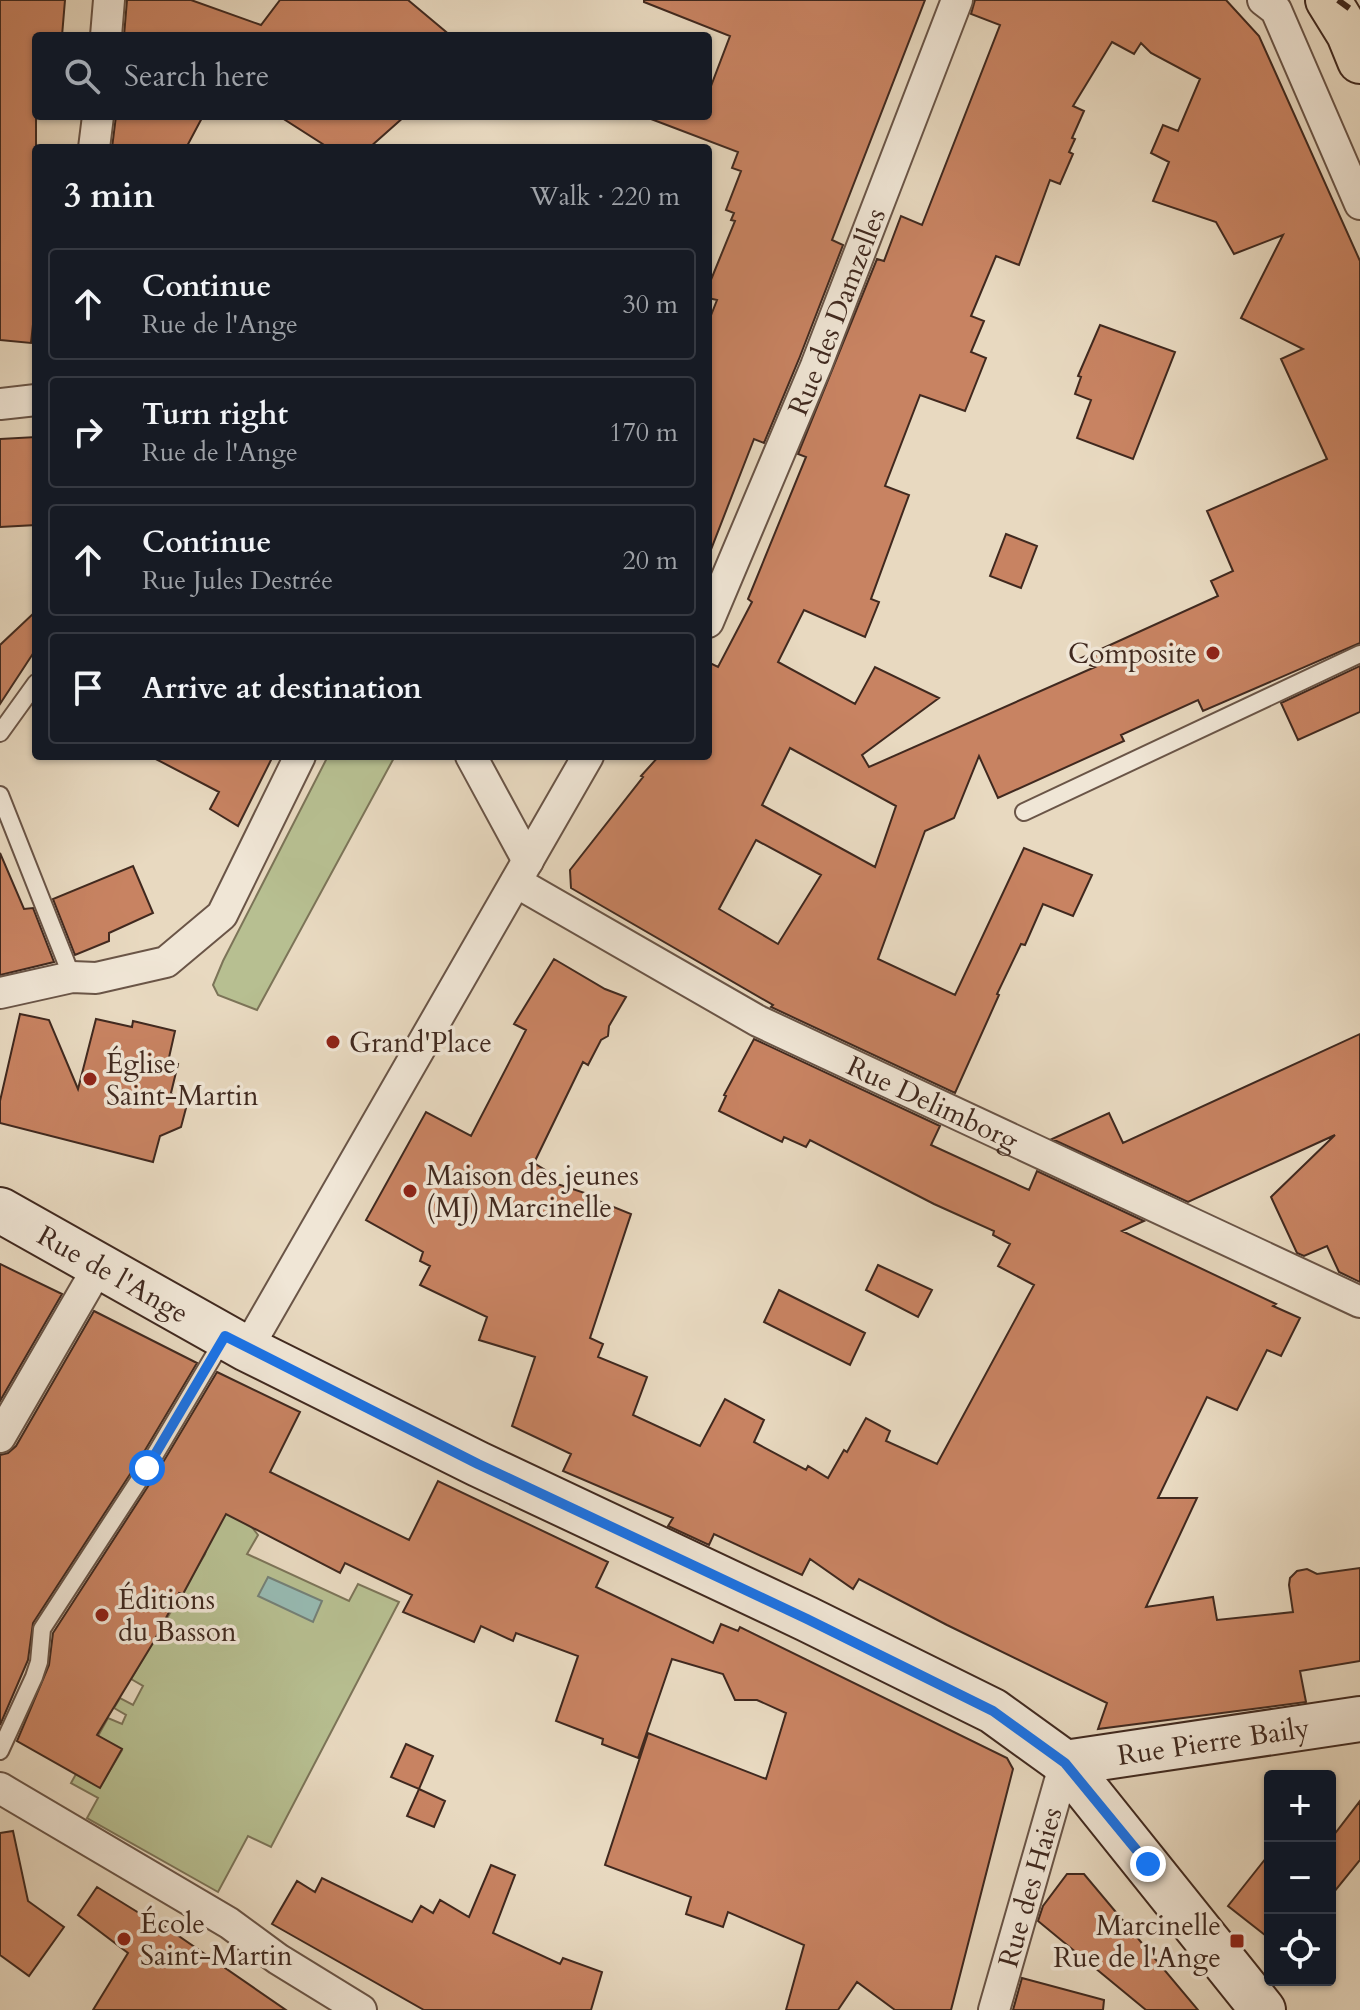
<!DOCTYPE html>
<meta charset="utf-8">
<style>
body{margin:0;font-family:Cardo,serif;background:#242831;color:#f1f3f6}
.controls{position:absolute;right:24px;bottom:24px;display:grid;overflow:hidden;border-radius:8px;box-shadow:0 2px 6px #0004}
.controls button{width:72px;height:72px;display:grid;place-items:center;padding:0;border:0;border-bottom:2px solid #363941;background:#171b24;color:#f1f3f6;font:40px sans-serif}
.stop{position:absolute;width:24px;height:24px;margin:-18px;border:6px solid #1a73e8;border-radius:50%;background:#fff}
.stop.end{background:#1a73e8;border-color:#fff;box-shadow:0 2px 8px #0008}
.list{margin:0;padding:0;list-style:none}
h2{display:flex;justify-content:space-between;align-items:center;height:104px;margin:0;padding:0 32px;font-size:34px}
h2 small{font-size:26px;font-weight:400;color:#9ea1a6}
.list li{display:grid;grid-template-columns:52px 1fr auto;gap:24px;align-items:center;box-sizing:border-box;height:112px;margin:0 16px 16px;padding:0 16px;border:2px solid #363941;border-radius:8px}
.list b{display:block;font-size:30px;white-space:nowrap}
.list p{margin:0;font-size:26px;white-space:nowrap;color:#9ea1a6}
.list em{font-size:26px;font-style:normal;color:#9ea1a6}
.icon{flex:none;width:44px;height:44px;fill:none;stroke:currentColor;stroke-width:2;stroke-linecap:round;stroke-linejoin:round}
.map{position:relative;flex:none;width:1360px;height:2010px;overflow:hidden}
.search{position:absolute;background:#171b24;box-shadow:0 2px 6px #0004;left:32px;top:32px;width:680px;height:88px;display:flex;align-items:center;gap:20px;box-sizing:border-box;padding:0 28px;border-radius:8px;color:#9ea1a6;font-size:30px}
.panel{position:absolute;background:#171b24;box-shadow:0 2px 6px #0004;left:32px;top:144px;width:680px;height:616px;border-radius:8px}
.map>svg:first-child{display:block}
.green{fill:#b7bf91;stroke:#7c7458;stroke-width:2}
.water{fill:#97bab2;stroke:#748077;stroke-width:2}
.building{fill:#c88362;stroke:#40291f;stroke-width:2;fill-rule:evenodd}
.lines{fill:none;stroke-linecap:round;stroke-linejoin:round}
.lane-casing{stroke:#6a5547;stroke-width:20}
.street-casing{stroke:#6a5547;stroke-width:34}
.secondary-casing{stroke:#40291f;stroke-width:48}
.primary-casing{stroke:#40291f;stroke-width:48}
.lane{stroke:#f0e6d6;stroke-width:16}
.street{stroke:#f0e6d6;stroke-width:30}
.secondary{stroke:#f0e6d6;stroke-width:44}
.primary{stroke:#e8d9c0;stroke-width:44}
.rail{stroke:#40291f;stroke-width:6;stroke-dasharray:14 14;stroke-linecap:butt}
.route{stroke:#1a73e8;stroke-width:10}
.poi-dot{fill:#8f2418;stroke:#f0e6d6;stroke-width:3}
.labels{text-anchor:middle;stroke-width:7;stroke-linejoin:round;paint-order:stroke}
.street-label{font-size:28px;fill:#40291f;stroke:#f0e6d6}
.poi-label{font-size:28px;fill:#40291f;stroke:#f0e6d6;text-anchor:start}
</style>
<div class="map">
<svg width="1360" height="2010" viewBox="0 0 1360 2010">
<rect width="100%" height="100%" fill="#e8d9c0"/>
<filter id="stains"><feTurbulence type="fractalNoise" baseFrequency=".0025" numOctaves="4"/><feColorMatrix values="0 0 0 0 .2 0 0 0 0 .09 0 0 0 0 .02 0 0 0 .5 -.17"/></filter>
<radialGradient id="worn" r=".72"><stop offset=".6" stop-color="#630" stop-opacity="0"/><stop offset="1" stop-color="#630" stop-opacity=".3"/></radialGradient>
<path class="green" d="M328 756H395L257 1010 218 995 213 985 223 961Z
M217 1509 251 1526 258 1535 247 1554 349 1601 358 1584 399 1602 271 1847 248 1836 218 1892 87 1818 98 1798 71 1783 76 1774 100 1787 122 1750 98 1736 108 1718 122 1724 126 1715 114 1708 120 1698 133 1705 143 1686 131 1679 205 1554Z"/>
<path class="water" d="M268 1577 322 1601 313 1622 258 1596Z"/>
<path class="building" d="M0 0H65L62 36H36V296L31 343 0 340Z
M127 0H191L261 25 280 0H408L451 36H124Z
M644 0H925L832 240 843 245 799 359 764 443 754 439 710 552 708 551V323L717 300 708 298V287L735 221 731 220 734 213 726 210 741 171 732 168 738 152 651 119V116H708V94L730 36 644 2Z
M975 0H1226L1259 36 1360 261V643L1203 711 1198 700 1121 735 1124 741 998 798 979 756 954 818 925 831 878 959 955 995 1024 848 1092 875 1073 916 1043 904 1025 945 1021 944 997 994 999 995 955 1093 771 1007 773 1005 571 888 570 870 643 777 641 776 659 756H708V662L718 667 752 602 748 599 806 457 798 454 877 259 884 261 901 216 922 225 1000 25 971 14ZM1112 42 1134 54 1141 43 1151 53 1200 79 1178 131 1163 125 1151 153 1169 162 1153 201 1216 222 1234 254 1283 235 1241 318 1303 349 1281 359 1327 459 1207 511 1233 571 1211 581 1218 596 1077 660 1095 667 869 767 862 755 939 698 875 667 855 704 778 662 804 610 865 637 879 602 871 599 909 495 885 486 920 395 965 411 986 358 971 352 984 321 971 316 996 256 1019 265 1050 180 1060 184 1073 154 1069 152 1075 139 1072 138 1084 111 1073 106ZM790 748 896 806 875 867 762 805ZM756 840 821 875 778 944 719 909Z
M116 116H203L186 148H112Z
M279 116H405L369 148H329Z
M1100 325 1175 352 1133 459 1077 438 1091 400 1075 394 1081 377 1078 376Z
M36 437V525L0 527V439Z
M1006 534 1037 546 1021 588 990 576Z
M36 611V649L0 704V645Z
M1360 666V712L1298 740 1281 703Z
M150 756H273L238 826 210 809 219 792Z
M0 853 24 909 33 908 54 962 0 975Z
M133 866 153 913 109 933V941L75 955 53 899Z
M554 959 605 989 626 997 609 1026 608 1036 601 1040 588 1065 583 1062 534 1163 545 1170 542 1179 585 1193 584 1195 631 1214 590 1338 603 1344 598 1357 647 1377 633 1415 700 1446 725 1399 764 1420 754 1442 806 1470 808 1466 828 1478 844 1450 847 1452 866 1418 890 1431 886 1441 937 1464 1034 1285 998 1266 1010 1244 993 1235 994 1231 934 1204 810 1140 806 1147 784 1137 782 1142 719 1111 726 1096 724 1095 754 1039 940 1126 931 1145 1029 1190 1037 1171 1144 1221 1122 1231 1276 1304 1273 1306 1300 1318 1281 1356 1267 1350 1237 1410 1207 1397 1158 1498H1197L1146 1607 1213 1597 1217 1620 1293 1612 1289 1585 1290 1578 1297 1571 1307 1569 1317 1574 1360 1568V1661L1300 1671 1306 1702 1098 1729 1107 1703 947 1625 859 1579 853 1589 810 1559 802 1575 714 1534 709 1545 668 1526 673 1518 563 1471 571 1454 512 1426 535 1357 479 1340 487 1317 420 1285 430 1266 420 1261 423 1252 366 1220 426 1112 471 1136 526 1030 514 1024Z
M20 1014 49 1020 78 1089 96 1019 132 1027 133 1021 175 1031 168 1062 178 1064 171 1093 186 1108 181 1127 160 1136 153 1162 0 1123V1101Z
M1360 1034V1282L1339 1272 1327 1246 1304 1256 1297 1253 1271 1197 1335 1135 1188 1202 1052 1139 1109 1113 1123 1143Z
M0 1264 62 1294 0 1401Z
M878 1265 932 1290 918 1317 866 1290Z
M779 1290 865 1333 850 1365 764 1322Z
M94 1311 197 1363 138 1462 33 1623 28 1660 0 1725V1455L8 1453 16 1446Z
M217 1372 300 1412 270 1472 409 1540 438 1481 608 1562 596 1587 713 1643 721 1624 738 1631 740 1627 1007 1758 1013 1769 951 2010H895L857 1982 838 2010H786L804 1945 728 1912 723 1927 686 1914 691 1897 605 1865 648 1733 766 1779 786 1713 757 1700H735L723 1674 672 1659 638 1758 602 1744 603 1739 556 1721 578 1656 516 1633 513 1641 481 1626 474 1642 403 1612 412 1595 345 1563 340 1573 226 1514 183 1594 179 1593 153 1643 97 1735 122 1749 100 1788 17 1741 49 1665 53 1633 156 1474Z
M406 1744 433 1756 419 1789 391 1777Z
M419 1789 445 1801 434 1827 407 1816Z
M1360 1801V1860L1330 1897V1840Z
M13 1831 28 1901 64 1927 29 1976 0 1955V1833Z
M1270 1853V1939L1228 1906Z
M491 1865 515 1875 493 1933 560 1964 563 1958 602 1972 591 2010H424L272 1924 297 1881 315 1892 322 1878 412 1922 421 1906 433 1913 440 1900 469 1917Z
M1067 1874H1084L1198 2010H1146L1038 1921 1043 1906Z
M97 1887 152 1921 154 1919 286 2010H93L128 1953 78 1915Z
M1022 1978 1104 2000 1103 2010H1013Z"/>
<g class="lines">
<defs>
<path id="lane" d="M0 733 36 683
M0 795 72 977
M1024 812 1360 654
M0 1751 34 1677 39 1662 42 1629 147 1468 225 1337"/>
<g id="street">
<path d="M1263 0 1276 10 1360 204"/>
<path d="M106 36 109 0"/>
<path d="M94 148 98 116"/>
<path d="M0 404 36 400"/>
<path id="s1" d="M708 622 816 366 957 0"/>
<path d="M471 756 528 861"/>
<path id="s2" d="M516 882 758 1021 1360 1302"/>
<path d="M0 993 72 977 96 978 166 962 222 915 300 756"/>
<path d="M247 1349 588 756"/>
<path d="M0 1437 99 1266"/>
<path d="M0 1788 229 1923 278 1959 361 2010"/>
<path id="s3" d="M994 2010 1065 1763"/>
</g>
<g id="secondary">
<path id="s4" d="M0 1210 247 1349 478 1464 807 1619 993 1711 1065 1763 1263 2010"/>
<path id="s5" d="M1065 1763 1360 1719"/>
</g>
<path id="primary" d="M1328 0 1349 34 1360 61"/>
</defs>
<use href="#lane" class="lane-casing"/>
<use href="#street" class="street-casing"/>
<use href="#secondary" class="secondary-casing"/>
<use href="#primary" class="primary-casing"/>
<use href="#lane" class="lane"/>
<use href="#street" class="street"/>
<use href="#secondary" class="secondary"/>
<use href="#primary" class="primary"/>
<path class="rail" d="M1338 0 1360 16"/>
</g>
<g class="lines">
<path class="route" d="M147 1468 225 1336 478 1464 807 1619 993 1711 1065 1763 1148 1864"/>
</g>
<g class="poi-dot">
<circle cx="1213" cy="653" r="8"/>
<circle cx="333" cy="1042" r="8"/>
<circle cx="90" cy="1079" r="8"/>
<circle cx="410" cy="1191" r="8"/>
<circle cx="102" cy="1615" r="8"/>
<circle cx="124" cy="1939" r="8"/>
<rect x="1229" y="1933" width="16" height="16" rx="4"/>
</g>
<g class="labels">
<g class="street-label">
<text dy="10" stroke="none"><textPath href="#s1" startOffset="336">Rue des Damzelles</textPath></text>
<text dy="10" stroke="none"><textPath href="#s2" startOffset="472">Rue Delimborg</textPath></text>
<text dy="10" stroke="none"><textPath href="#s4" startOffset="130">Rue de l'Ange</textPath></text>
<text dy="10" stroke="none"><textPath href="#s5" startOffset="150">Rue Pierre Baily</textPath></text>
<text dy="10" stroke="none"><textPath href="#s3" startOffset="128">Rue des Haies</textPath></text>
</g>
<g class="poi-label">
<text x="1197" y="663" text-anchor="end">Composite</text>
<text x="349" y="1052">Grand'Place</text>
<text x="106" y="1073">Église<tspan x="106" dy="32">Saint-Martin</tspan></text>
<text x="426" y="1185">Maison des jeunes<tspan x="426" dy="32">(MJ) Marcinelle</tspan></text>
<text x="118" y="1609">Éditions<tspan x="118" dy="32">du Basson</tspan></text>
<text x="140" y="1933">École<tspan x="140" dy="32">Saint-Martin</tspan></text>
<text x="1221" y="1935" text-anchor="end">Marcinelle<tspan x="1221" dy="32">Rue de l'Ange</tspan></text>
</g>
</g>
<rect width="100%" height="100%" filter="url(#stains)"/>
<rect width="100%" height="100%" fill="url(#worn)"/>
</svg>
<div class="controls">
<button>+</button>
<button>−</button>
<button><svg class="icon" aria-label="locate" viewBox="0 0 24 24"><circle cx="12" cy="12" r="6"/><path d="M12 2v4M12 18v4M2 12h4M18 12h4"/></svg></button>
</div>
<div class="stop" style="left:147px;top:1468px"></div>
<div class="stop end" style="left:1148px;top:1864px"></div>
<div class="search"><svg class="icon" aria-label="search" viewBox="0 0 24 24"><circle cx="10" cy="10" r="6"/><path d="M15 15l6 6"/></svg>Search here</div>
<section class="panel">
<h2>3 min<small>Walk · 220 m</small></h2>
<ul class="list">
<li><svg class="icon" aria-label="ahead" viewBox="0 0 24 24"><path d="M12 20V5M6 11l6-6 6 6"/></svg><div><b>Continue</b><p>Rue de l'Ange</p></div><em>30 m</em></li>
<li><svg class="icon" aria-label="right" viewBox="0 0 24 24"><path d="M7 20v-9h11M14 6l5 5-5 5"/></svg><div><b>Turn right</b><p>Rue de l'Ange</p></div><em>170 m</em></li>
<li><svg class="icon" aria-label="ahead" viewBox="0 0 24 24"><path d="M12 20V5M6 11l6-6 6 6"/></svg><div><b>Continue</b><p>Rue Jules Destrée</p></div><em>20 m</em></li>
<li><svg class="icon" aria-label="arrive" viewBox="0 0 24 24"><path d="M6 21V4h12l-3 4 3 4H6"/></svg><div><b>Arrive at destination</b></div></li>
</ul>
</section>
</div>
